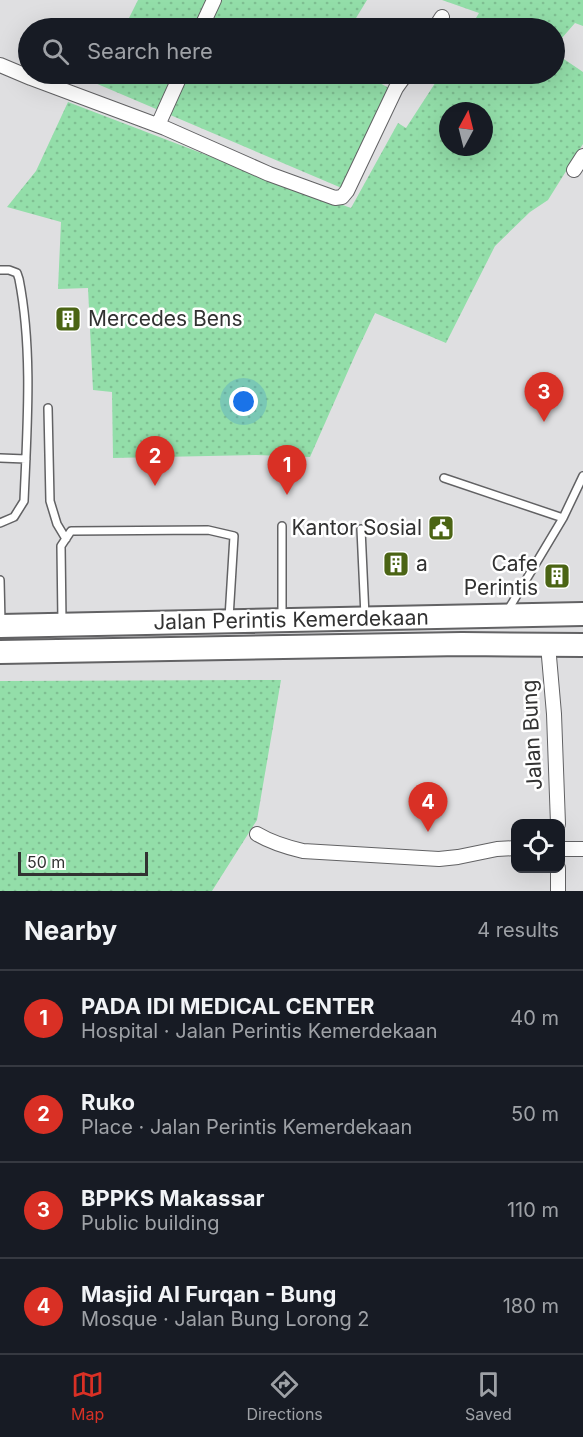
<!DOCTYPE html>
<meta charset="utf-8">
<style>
body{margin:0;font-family:Inter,sans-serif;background:#20242c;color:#f1f3f6}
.controls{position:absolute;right:18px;bottom:18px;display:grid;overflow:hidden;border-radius:12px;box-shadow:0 6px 24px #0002}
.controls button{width:54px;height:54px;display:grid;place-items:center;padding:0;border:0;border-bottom:2px solid #363941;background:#171b24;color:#f1f3f6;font:30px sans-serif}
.compass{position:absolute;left:439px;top:102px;width:54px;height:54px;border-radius:50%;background:#171b24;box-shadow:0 6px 24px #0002;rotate:7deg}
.scale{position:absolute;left:18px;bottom:15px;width:130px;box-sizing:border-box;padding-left:6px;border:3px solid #323232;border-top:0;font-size:16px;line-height:21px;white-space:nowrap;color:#323232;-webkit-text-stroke:4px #fff;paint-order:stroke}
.you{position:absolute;left:244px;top:402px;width:21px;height:21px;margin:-15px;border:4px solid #fff;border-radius:50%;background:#1a73e8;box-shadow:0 0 0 9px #1a73e833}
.badge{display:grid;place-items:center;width:39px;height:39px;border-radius:50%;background:#d93025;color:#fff;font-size:20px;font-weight:700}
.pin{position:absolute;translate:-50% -50px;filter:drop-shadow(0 2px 3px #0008)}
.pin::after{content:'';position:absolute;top:32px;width:21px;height:18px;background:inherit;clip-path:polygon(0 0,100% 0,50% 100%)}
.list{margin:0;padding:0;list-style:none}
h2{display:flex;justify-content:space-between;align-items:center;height:78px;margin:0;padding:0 24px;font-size:26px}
h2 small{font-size:20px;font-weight:400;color:#9ea1a6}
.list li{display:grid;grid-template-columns:39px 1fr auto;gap:18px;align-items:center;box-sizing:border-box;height:96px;padding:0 24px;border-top:2px solid #363941}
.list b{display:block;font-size:22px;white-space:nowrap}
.list p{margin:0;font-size:20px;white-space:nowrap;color:#9ea1a6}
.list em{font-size:20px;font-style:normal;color:#9ea1a6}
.icon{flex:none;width:33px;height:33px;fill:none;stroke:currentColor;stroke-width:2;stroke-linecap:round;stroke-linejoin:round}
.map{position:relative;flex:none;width:583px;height:891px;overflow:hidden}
.search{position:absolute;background:#171b24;box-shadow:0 6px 24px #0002;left:18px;right:18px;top:18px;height:66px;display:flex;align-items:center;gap:15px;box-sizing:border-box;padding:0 21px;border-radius:33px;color:#9ea1a6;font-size:22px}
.sheet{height:462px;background:#171b24}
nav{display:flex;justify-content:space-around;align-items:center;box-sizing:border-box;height:84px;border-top:2px solid #363941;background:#171b24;font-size:16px;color:#9ea1a6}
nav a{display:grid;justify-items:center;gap:3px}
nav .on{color:#d93025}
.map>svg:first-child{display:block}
.grass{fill:url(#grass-dots);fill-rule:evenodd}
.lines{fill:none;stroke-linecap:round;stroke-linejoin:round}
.service-casing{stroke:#626264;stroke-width:10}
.minor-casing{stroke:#626264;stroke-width:16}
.trunk-casing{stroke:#626264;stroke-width:26}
.service{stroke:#fff;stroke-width:7}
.minor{stroke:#fff;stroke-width:14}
.trunk{stroke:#fff;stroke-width:22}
.labels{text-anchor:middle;stroke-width:5;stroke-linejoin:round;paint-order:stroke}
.poi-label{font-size:21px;fill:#323232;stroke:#fff;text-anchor:start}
.street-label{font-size:21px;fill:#323232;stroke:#fff}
</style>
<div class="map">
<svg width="583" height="891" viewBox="0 0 583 891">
<defs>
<pattern id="grass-dots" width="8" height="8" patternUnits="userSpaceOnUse" patternTransform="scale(1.5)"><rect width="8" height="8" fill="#93dea9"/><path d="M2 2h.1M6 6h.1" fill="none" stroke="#7fbf92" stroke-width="1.8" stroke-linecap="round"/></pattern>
</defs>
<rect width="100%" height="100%" fill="#dfdfe1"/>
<path class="grass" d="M138 0H367L350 28H124Z
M442 0H583V26L575 23 555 46 554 28H470L479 13Z
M555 53 583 72V144L548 200 530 212 495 246 446 343 375 313 356 353 310 457 256 455 113 458 112 392 93 390 88 288 58 289 61 222 7 207 36 171 68 102 243 169 351 208 398 123 406 128 441 74H554ZM448 111H484V147H448Z
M100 74H362L395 91 344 189 95 83Z
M281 680 257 820 212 891H0V681Z"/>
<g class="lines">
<defs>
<path id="service" d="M0 270H9L17 273 19 279C33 350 27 429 24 501L14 517 0 523
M48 408 50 501 57 524 66 539
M0 458 26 459
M444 478 563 518
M361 529 365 616
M0 580 1 623
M508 610 563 518 583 476
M282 617V526
M62 622 61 546 71 531 208 530 234 536 229 618"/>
<path id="minor" d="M201 28 214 0
M435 28 442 17
M0 65 31 78 165 128 269 174 335 198 342 197 347 191 396 88 406 74
M158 125 181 74
M574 170 583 156
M548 645 554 714 558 824
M257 834C272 843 286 847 303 851L439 859 458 857 497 849 516 848
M560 849H583
M558 891V868"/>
<path id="trunk" d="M0 626 583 614
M0 652 462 644 583 645"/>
</defs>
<use href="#service" class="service-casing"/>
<use href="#minor" class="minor-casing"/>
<use href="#trunk" class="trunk-casing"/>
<use href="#service" class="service"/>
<use href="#minor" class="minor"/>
<use href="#trunk" class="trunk"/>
</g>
<defs>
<symbol id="building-square" viewBox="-11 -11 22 22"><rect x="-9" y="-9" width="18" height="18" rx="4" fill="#4b6414" stroke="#fff"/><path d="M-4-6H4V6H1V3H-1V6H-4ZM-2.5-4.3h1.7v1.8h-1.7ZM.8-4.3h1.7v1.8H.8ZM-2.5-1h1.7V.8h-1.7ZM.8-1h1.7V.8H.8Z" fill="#fff"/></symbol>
<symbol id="civic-square" viewBox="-11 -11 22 22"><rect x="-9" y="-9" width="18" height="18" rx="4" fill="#4b6414" stroke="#fff"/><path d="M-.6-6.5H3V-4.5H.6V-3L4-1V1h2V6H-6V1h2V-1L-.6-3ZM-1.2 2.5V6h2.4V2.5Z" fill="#fff"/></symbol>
</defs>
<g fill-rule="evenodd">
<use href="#building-square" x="53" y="304" width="30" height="30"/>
<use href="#civic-square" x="426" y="513" width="30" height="30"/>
<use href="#building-square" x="381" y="549" width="30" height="30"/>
<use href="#building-square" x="542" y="561" width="30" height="30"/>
</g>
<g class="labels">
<g class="poi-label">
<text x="88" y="326">Mercedes Bens</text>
<text x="422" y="535" text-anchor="end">Kantor Sosial</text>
<text x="416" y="571">a</text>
<text x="538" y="571" text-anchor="end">Cafe<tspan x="538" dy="24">Perintis</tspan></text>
</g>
<g class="street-label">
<text transform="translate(291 620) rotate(-1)" y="7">Jalan Perintis Kemerdekaan</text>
<text transform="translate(532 735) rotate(-93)" y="7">Jalan Bung</text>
</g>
</g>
</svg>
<div class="controls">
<button><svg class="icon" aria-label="locate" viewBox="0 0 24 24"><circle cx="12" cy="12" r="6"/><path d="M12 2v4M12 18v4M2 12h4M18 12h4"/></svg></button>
</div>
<svg class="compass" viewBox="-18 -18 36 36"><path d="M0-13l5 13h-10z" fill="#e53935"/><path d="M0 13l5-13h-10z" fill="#9ea1a6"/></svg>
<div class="scale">50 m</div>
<div class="you"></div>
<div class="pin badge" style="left:287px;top:495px">1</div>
<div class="pin badge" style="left:155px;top:486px">2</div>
<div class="pin badge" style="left:544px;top:422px">3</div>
<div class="pin badge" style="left:428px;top:832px">4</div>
<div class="search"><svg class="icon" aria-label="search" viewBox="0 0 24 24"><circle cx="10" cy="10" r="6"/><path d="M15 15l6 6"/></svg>Search here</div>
</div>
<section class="sheet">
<h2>Nearby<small>4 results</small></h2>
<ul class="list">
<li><span class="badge">1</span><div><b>PADA IDI MEDICAL CENTER</b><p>Hospital · Jalan Perintis Kemerdekaan</p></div><em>40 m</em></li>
<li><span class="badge">2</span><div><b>Ruko</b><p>Place · Jalan Perintis Kemerdekaan</p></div><em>50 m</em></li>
<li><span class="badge">3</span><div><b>BPPKS Makassar</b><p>Public building</p></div><em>110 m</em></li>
<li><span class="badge">4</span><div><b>Masjid Al Furqan - Bung</b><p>Mosque · Jalan Bung Lorong 2</p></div><em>180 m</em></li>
</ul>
</section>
<nav>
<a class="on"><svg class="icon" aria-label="map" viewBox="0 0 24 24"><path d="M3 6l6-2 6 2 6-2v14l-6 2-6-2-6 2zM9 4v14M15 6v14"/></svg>Map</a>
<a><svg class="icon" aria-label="directions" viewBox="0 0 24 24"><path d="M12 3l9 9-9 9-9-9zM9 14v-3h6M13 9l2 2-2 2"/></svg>Directions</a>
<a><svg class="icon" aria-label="saved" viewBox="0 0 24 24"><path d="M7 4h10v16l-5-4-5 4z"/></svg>Saved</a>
</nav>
